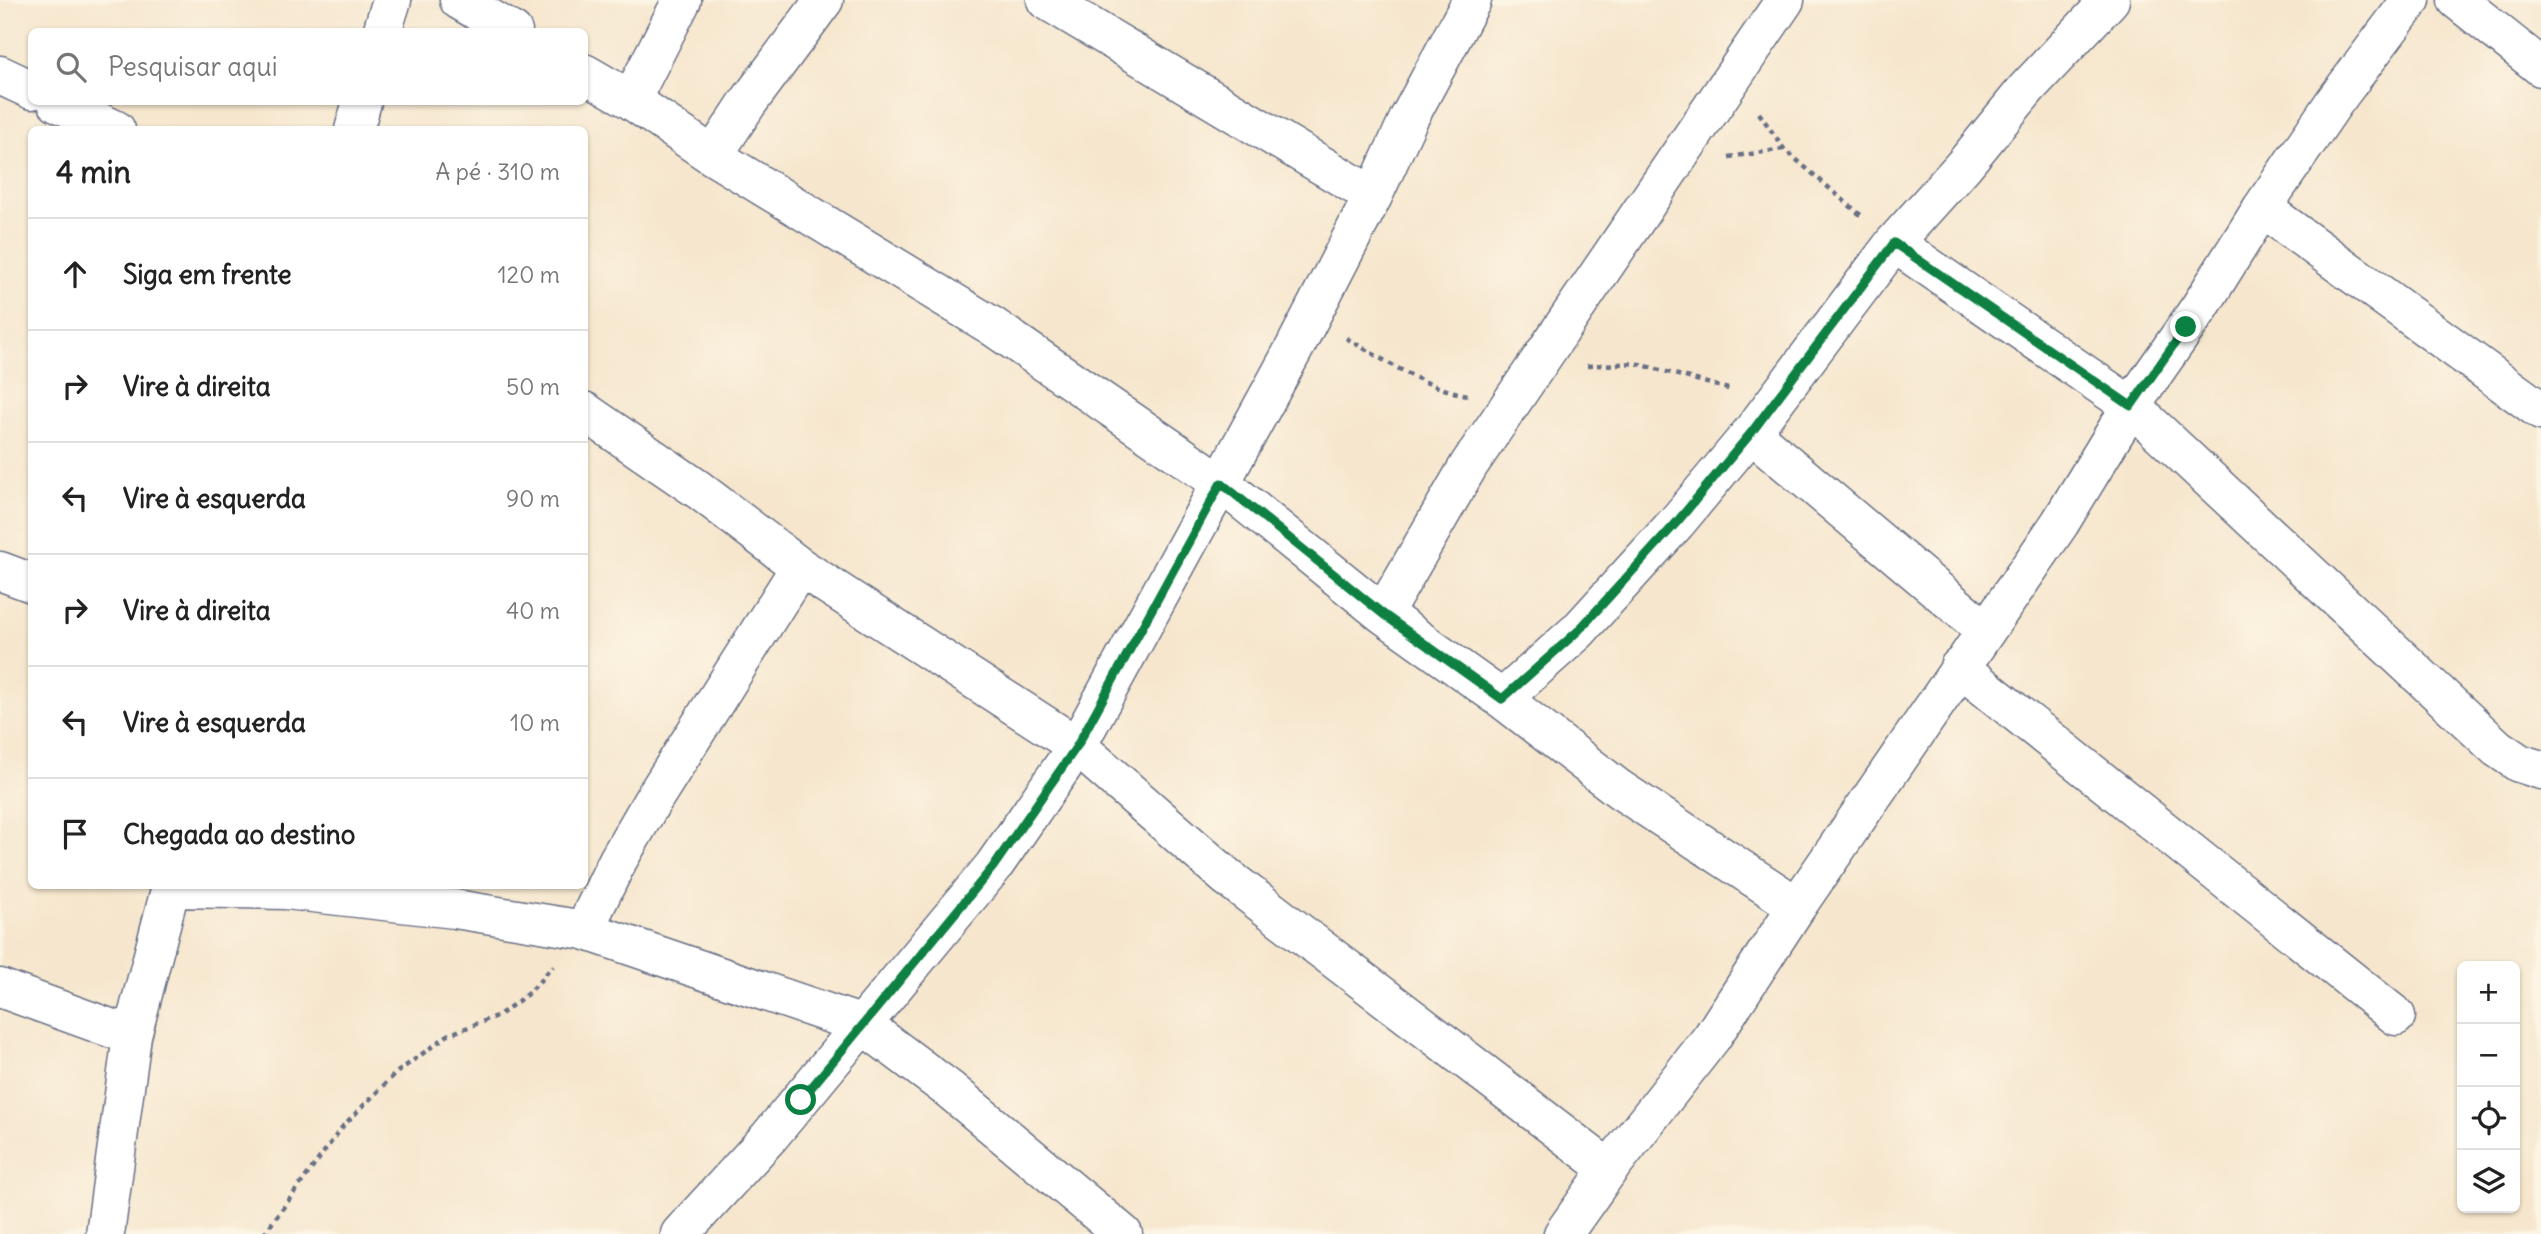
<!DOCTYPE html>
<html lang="pt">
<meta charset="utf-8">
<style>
body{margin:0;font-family:Delius,sans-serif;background:#f6f6f6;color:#222}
.controls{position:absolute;right:21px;bottom:21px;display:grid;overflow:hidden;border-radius:10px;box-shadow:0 2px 5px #0004}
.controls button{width:63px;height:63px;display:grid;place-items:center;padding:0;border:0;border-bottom:2px solid #e0e0e0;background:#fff;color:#222;font:35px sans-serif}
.stop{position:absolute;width:21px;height:21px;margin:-16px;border:5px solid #0b8043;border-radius:50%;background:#fff}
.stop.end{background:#0b8043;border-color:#fff;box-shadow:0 2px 7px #0008}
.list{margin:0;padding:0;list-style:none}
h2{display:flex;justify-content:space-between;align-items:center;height:91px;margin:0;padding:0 28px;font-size:30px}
h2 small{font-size:23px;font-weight:400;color:#767676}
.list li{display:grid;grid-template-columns:46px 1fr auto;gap:21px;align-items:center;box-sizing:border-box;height:112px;padding:0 28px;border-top:2px solid #e0e0e0}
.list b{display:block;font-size:26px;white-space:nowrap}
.list em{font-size:23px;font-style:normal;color:#767676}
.icon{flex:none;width:38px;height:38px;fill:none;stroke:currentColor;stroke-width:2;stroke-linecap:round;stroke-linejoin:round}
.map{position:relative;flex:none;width:2541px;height:1234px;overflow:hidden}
.search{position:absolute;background:#fff;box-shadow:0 2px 5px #0004;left:28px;top:28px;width:560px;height:77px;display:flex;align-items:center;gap:18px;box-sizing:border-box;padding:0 24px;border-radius:10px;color:#767676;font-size:26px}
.panel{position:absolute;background:#fff;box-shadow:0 2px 5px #0004;left:28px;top:126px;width:560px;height:763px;border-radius:10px}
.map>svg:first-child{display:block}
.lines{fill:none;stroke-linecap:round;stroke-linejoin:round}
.minor-casing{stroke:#686f85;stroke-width:41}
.path{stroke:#686f85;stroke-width:4.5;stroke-dasharray:5 5;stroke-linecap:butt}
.minor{stroke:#fff;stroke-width:38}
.route{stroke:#0b8043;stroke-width:9}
</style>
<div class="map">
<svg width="2541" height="1234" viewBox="0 0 2541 1234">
<rect width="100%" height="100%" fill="#fcf5e5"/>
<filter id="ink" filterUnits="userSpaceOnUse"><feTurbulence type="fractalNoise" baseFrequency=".0143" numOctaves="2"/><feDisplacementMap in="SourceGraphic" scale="14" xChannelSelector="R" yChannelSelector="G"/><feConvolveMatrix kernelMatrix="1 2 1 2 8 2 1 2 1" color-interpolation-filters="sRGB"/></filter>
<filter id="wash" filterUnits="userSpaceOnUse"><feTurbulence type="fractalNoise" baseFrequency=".00686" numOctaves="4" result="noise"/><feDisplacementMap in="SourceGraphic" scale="28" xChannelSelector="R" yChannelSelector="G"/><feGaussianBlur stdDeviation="1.57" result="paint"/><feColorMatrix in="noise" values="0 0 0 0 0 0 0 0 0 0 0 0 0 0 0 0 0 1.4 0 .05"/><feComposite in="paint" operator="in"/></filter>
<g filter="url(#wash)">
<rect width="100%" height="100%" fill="#f6e6cd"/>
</g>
<g filter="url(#ink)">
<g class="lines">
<defs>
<path id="minor" d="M459 0 513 32
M1046 0 1373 196
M2457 0 2541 67
M382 32 392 0
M584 73 631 100 713 156 992 326 1221 483 1383 614 1502 699 1619 789 1797 906
M0 75 32 90
M631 100 682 0
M57 102 116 130
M354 130 362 102
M713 156 747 104 824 0
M2262 208 2541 411
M1894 243 2131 406 2497 748 2519 763 2541 770
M584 411 699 490 800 567 1077 746 1227 877 1609 1169
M1751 433 1986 631
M0 571 32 583
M1383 614 1469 465 1785 0
M1959 667 2396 1016
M1502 699 1578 631 1677 522 1751 433 1894 243 1964 165 2027 88 2110 0
M170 888 286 890 455 909 584 930 863 1025 950 1090 1123 1234
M584 930 618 860 651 803 800 567
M0 988 132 1036
M105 1234 132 1036 171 886
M680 1234 769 1137 993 867 1077 746 1295 347 1373 196 1409 118 1472 0
M1563 1234 1609 1169 1712 1037 1797 906 2060 523 2131 406 2200 307 2262 208 2335 101 2411 0"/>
</defs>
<use href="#minor" class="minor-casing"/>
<path class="path" d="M1759 113 1784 149 1864 218
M1729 157 1784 149
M1346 338C1385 360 1424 388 1468 395
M1587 366 1635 363 1732 390
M264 1234 343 1126 396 1073 448 1035 499 1015 529 993 553 966"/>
<use href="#minor" class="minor"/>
</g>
</g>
<g class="lines" filter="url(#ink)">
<path class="route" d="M801 1100 993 867 1077 746 1221 483 1383 614 1502 699 1578 631 1677 522 1751 433 1894 243 2131 406 2186 327"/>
</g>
</svg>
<div class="controls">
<button>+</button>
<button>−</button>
<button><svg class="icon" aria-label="locate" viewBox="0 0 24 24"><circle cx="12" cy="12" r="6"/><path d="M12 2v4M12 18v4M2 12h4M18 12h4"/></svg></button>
<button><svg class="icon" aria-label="layers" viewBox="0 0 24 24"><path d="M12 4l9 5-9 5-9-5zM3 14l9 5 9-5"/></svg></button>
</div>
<div class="stop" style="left:801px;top:1100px"></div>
<div class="stop end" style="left:2186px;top:327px"></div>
<div class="search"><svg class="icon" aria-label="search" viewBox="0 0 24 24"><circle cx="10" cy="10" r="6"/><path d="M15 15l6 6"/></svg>Pesquisar aqui</div>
<section class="panel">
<h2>4 min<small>A pé · 310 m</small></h2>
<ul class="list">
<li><svg class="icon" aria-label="ahead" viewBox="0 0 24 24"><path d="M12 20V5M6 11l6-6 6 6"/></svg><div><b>Siga em frente</b></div><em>120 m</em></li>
<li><svg class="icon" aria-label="right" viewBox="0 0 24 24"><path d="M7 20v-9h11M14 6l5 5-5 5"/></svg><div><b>Vire à direita</b></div><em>50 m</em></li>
<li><svg class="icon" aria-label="left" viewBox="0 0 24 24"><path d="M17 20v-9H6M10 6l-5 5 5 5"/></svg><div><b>Vire à esquerda</b></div><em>90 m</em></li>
<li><svg class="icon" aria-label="right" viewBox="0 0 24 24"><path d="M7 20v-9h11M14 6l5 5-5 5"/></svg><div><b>Vire à direita</b></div><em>40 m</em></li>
<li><svg class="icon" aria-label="left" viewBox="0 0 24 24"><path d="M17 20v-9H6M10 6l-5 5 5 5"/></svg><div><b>Vire à esquerda</b></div><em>10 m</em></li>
<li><svg class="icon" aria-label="arrive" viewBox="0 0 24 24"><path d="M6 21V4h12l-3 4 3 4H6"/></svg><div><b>Chegada ao destino</b></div></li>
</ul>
</section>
</div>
